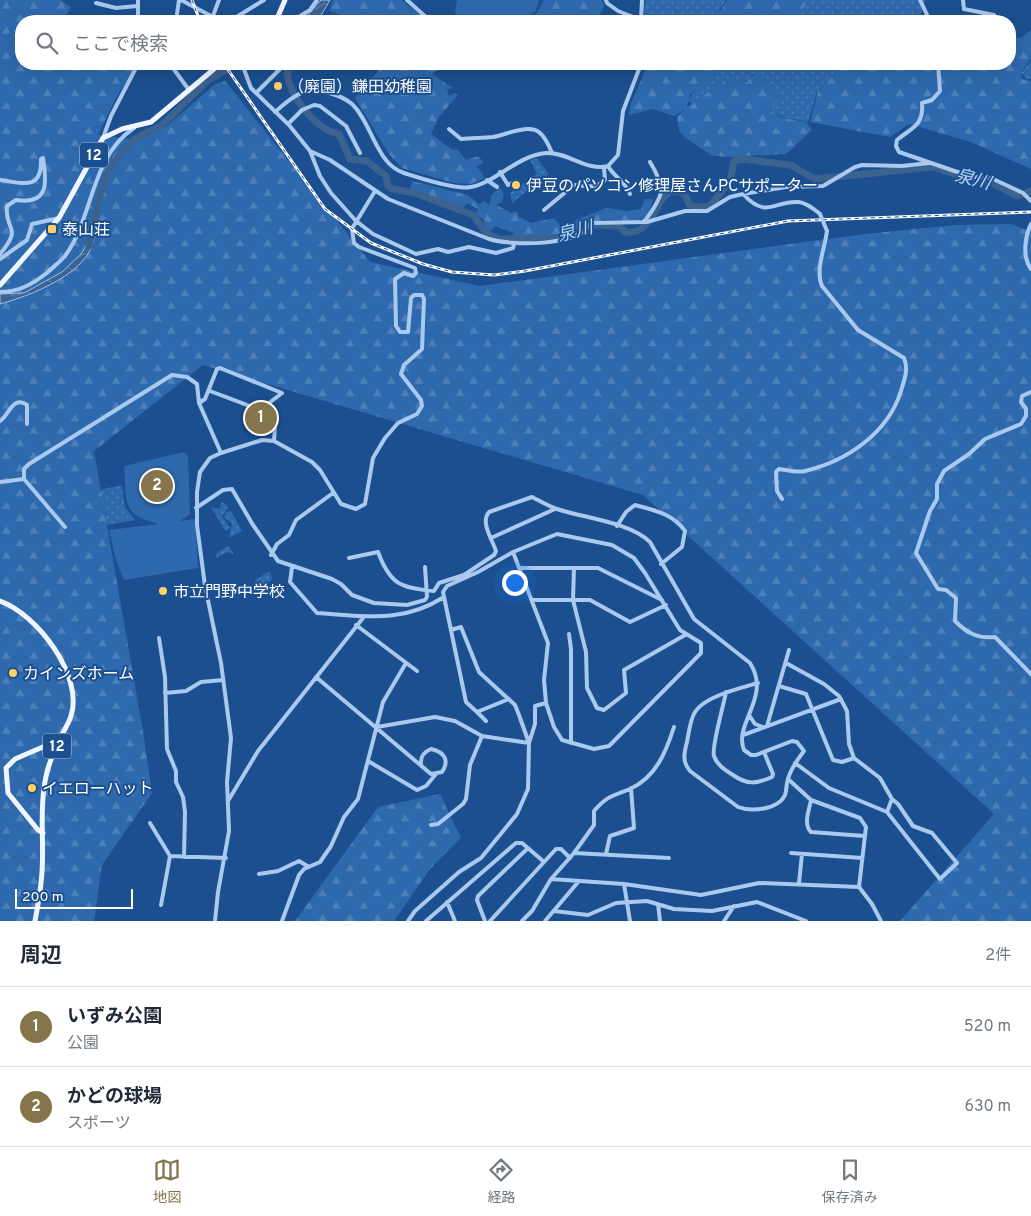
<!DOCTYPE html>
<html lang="ja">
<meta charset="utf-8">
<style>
body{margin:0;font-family:Overpass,"Noto Sans JP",sans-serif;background:#f6f6f7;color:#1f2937}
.scale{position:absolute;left:15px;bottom:12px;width:118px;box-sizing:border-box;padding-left:5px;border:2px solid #fff;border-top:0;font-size:14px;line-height:18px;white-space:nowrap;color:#fff;-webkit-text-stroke:4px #1b4f8f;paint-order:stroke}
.you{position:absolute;left:514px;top:582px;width:18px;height:18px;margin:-12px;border:4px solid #fff;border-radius:50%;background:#1a73e8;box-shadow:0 0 0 8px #1a73e833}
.badge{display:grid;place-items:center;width:32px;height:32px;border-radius:50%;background:#84754c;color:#fff;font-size:16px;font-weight:700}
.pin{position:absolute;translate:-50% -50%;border:2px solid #fff;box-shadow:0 1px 5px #0006}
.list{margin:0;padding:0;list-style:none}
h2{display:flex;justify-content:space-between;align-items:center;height:65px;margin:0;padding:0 20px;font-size:21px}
h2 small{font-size:16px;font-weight:400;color:#747a83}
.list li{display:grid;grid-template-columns:32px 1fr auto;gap:15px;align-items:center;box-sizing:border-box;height:80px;padding:0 20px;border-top:1px solid #e0e1e3}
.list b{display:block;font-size:19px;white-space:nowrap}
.list p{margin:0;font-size:16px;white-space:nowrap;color:#747a83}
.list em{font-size:16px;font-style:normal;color:#747a83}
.icon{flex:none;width:28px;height:28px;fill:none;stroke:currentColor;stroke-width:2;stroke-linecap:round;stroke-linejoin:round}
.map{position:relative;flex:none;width:1031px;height:921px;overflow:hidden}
.search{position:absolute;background:#fff;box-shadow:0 5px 20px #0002;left:15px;right:15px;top:15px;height:55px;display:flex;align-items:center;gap:12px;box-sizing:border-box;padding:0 18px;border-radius:20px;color:#747a83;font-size:19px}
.sheet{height:225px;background:#fff}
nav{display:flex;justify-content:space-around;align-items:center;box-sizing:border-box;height:70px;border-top:1px solid #e0e1e3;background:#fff;font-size:14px;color:#747a83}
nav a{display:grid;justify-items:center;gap:2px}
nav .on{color:#84754c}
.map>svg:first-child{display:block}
.grass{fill:url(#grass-dots)}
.forest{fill:url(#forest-firs)}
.garden{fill:#2e69ad}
.water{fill:url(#water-waves);stroke:#9cc4f0}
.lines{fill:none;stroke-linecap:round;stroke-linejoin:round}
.river{stroke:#3c6290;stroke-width:7}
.minor{stroke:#a9c9ee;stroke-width:4}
.major{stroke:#f0f6ff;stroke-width:5}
.rail-casing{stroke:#fff;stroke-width:3}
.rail{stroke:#1b4f8f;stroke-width:1;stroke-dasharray:4;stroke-linecap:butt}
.minor-bridge{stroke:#a9c9ee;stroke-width:4}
.poi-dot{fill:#ffd166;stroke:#1b4f8f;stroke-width:2}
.labels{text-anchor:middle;stroke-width:4;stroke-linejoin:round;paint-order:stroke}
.shield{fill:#1b4f8f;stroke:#bbcadd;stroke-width:1}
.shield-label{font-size:15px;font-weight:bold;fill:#fff}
.poi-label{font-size:16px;fill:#fff;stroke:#1b4f8f;text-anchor:start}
.water-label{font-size:18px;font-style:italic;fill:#b5d3f5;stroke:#1b4f8f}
</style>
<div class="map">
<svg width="1031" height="921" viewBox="0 0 1031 921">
<defs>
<pattern id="grass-dots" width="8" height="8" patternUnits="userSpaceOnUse" patternTransform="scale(1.25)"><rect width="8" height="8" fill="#2e69ad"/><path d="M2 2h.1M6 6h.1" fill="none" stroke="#4d80b9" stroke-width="1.8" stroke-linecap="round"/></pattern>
<pattern id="forest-firs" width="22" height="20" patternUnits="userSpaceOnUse" patternTransform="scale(1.25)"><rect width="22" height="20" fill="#2e69ad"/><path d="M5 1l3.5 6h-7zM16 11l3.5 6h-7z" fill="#4d80b9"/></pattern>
<pattern id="water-waves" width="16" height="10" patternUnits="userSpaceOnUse" patternTransform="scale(1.25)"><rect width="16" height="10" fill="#3c6290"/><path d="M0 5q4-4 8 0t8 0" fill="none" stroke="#597aa1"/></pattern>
</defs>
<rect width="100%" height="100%" fill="#1b4f8f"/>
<path class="grass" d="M646 0H726C713 28 673 21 647 21L643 9Z
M808 0H925L919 21H785Z
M1031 61V79H1027L1021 73Z
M727 64H844L817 92 808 122 770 114 777 99 769 82 753 73 748 81H726L692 103 687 101 699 85Z
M537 158 549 174 512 203 510 193 537 174 530 160Z
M122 485 125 507 135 520 106 525 99 490Z
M221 502 227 505 228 508 222 516 230 528 225 531 211 507 220 509Z
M231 511 242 531 229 538 232 524 224 517 226 512Z
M228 546 234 554 227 552 217 558 215 554Z
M268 572H270L272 580 262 587 258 588 255 580Z"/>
<path class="forest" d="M0 0H60L71 7 63 21H21V64H133L132 74 118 94 98 135 138 140 167 126 215 84 225 81 370 262 480 286 864 234 957 225 1011 224 1031 232V921H900L994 814 643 495 203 365 94 451 143 731 152 793 102 865 94 921H0Z
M333 0H401L428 21H359L329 11Z
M544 0H602L604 7 596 21H525L534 17Z
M727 0H811L792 21H694L721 10Z
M1031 30V59L1021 72 1022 79 1031 81V169L971 142 909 124 890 137 810 122 818 91 844 64H1010V37L1021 38Z
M384 64H445L432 74 453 88 447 89 449 96 456 93 457 96 439 117 431 134 451 149 458 150 466 160 479 156 483 163 477 166 485 178 471 184 454 183 402 168 389 154 355 98Z
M646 64H727L690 94 687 107 728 79 747 82 754 73 774 85 780 92 779 98 770 113 780 117 806 122 812 130 786 154 725 157 711 155 683 136 679 131 677 117 685 109 674 116 653 109 629 115C630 97 643 83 646 64Z
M412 181 468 195 479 204 485 201 489 205 492 194 500 188 504 194 502 202 496 205 512 213 515 211 518 213V216L531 223 554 218 562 228 572 225 576 220 606 208 626 211 641 209 645 199H653L648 215 638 221 605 220 588 222 563 236 513 238V233L495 226 490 232 485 228 484 220 475 214 478 209 467 203 462 209 410 190Z
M440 794 461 838 430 869 394 921H295L378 807Z"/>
<path class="garden" d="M457 0H539L536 11 522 21H459L455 12Z
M184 452 188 457 190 514 180 521 195 519 198 568 124 580 116 561 109 530 158 524C120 514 127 501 124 466Z"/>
<path class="water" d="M321 0H330C319 19 320 21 297 21L307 16Z
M92 221C108 267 33 295 0 304V294L24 293 62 272 81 254 92 235Z"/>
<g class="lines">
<path class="river" d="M292 64 287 74C291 98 315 129 339 134L350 159 367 161 386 176 388 186 393 189 415 193 473 215 487 234 499 239 563 238 584 228 596 225 620 226 625 232C659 237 654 180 684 193L689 204 695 207 710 206 730 181 734 161 743 159 790 165 815 179 933 167 972 180 988 181 1017 196 1031 191
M89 246 100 194 107 174 120 154 136 138 161 126 206 82 236 64"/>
<path class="minor" d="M181 0 213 17 216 21
M407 0 427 18
M606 0 607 3 618 11 641 20
M920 0 930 21
M963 0 964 9 994 15 993 21
M96 3 116 8 137 6
M641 20 642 0
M138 21V0
M176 21 179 0
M211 21 219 0
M230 21 264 0
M292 21 310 10 317 0
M170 64 189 90
M242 64 251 88 289 125 310 151 320 176 331 193 356 221 373 234 416 254 438 249 448 252 469 247 496 253 513 248 514 244
M938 64 940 91 932 100 922 103C924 126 911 128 897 140L896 146 899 152 972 177 991 178 1023 193 1031 201
M256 93 285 64
M275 112C292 97 305 85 329 93 337 95 346 99 352 104 372 123 376 164 404 173 420 178 455 190 471 187 495 183 518 155 546 153 568 152 588 172 608 166L618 155 623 111 641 64
M288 124 302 110 314 105 320 106 346 126 360 153
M449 129 461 139C472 138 483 138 493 137 506 135 529 123 540 133 546 138 549 146 552 153
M103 138 111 116 138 64
M310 151 330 160 388 199 489 239C512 246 578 247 591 223L647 222 685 211H707L730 197 743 194 786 187 823 186 855 167 862 165 902 166 929 163
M608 166C614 177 625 181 630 194
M500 172 508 185 516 181
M0 180C23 183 42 191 41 159L43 158C47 183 49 205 16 200L7 206C4 232 24 225 0 254
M487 180 497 187
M743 194C767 220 774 200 799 202 807 203 814 209 820 214
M544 210 574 185C586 186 596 189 605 180L604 168
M643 222C649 217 660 199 661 192 661 182 655 170 650 162
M1031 224C1025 236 1022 257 1031 269
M353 227 375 191
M0 259 27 240 32 224 59 218
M0 292C19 292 33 284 48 272 53 267 60 262 65 256 94 217 90 157 134 128
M210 391 260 410 275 426 274 441
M1031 392 1022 396 1021 402 1026 409V416L1021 424 985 439 969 454 944 471 937 484V499L930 511 916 553 938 589 946 590 956 598 955 621C967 633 978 639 995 637L1031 674
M199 403 205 399 217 369 220 368 282 393 260 410
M0 421C9 415 13 395 27 405V424
M24 479 65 527
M0 482 24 479V469L29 464 172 375 187 377 197 384 199 403 221 453
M782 499 777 491 776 472 779 469C787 470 798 473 805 471 847 461 888 433 901 391 904 380 909 370 904 358L858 330 822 286C815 271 825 247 827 231
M196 508 223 490 232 489 253 525 278 561 332 579 341 584 352 595 374 603 407 605 425 600 427 597 425 567
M617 526 626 512 635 505C653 510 674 514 685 531L682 547 661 564
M491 538 555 509
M271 555 277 544 289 535 296 520 333 493
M349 558 378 552C390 584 400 588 434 591L439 583 464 575 494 555 496 551C492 539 480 522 489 512L532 497C540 501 548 506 557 509 584 518 629 522 650 542L694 619 750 663C772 697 733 724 744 750L751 755H756L792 741 797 742 804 751C798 759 791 768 788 779 786 784 787 790 785 795 778 810 751 812 738 807L690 771C682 762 684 753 687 742 689 732 690 720 695 712 705 696 741 688 758 683
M292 567 290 582 317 613C364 616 402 624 444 597
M520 568H598L662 600
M574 568 573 600 586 652 587 688 597 708 604 710 626 693 624 670 685 635
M533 600H590L630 622 666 605
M356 625 417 671
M569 634 571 649V743
M159 638 165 677 167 749 176 771V782L183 797 185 812 184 857
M786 663 824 684 839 696 847 711 849 744 854 758 880 778 892 799 898 804 913 826 932 833 957 863 940 879 887 812 829 788 795 763
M316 677 431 774 442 772C450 760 444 752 431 749 424 752 420 756 421 764
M779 686 806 694 833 760 842 762 854 758
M726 692C724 704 711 748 714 756 717 765 725 770 733 775 747 785 756 784 772 777L773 774 764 752
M165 693 186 691 201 682 223 680
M477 712 466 702 443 592 447 586 478 572 513 552 557 534 612 545 634 558 645 573 680 630 701 643V653L609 746 594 749 562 740 554 727 546 703 544 680 548 643 513 552
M749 715 755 724 763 727
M486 721 477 712 509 699
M767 726 789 650
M377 727 435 717 455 721 482 736 529 743
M743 735 841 699
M529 743 535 724V706L546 703
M368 761 417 790 426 786 436 774
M788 779 811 800 860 818 866 827 859 887 872 904 881 921
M811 800C809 811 803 824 811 832L864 836
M228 801 258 751 363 618
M887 812 892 799
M150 823 170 856 161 905
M431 825 438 824 463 804 466 799 470 765 482 736
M574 853 669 858
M791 853 862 858
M606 854 610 836 634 828 631 788
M170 856 226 858
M259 874 278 871 299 861 309 867
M551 879 624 884 701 895 759 883 859 887
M799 883 802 854
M624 884 630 921
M447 902 455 921
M658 904 660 921
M554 911 588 915 616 903 647 901 674 909 712 911 757 902 806 921
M215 921 218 892 229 831 227 782 231 738 221 663 205 586 197 525V492L200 472 210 458 221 453 262 440 274 441 312 462 320 470 341 504 356 509 365 504 373 458 385 438 398 423 417 414 422 406 421 400 401 374 404 365 422 349 424 299 422 295H414L411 298 408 332H400L396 326 395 279 404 273 413 276 416 273 415 268 359 247 354 243 352 230
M282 921 299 875 304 869 320 862 331 846 344 817 358 799 383 702 406 663
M408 921 415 911 459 872 481 858 517 814 528 789 529 743 519 715 515 705 479 672 461 627 451 630
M426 921 516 843H522L543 861
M485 921 477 900 478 896 528 848
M490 921 556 849H561L570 858
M522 921 532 911 551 879 574 853 594 825V811C607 796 612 796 630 789 656 777 666 752 674 727
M545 921 579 881
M724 921 734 906"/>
<path class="major" d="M276 21 285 0
M0 285 59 218 103 138 122 129 151 122 220 64
M0 601C37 614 84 676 71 716 68 725 63 732 59 740 52 755 46 771 44 788 40 815 44 844 42 872 41 888 38 905 35 921
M43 833 38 830 8 793 6 768 15 759 59 740"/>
<defs>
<path id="rail" d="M192 0 200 21
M224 64 325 209 371 243 423 264 452 272 494 275 525 271 788 221 1031 212"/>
</defs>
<use href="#rail" class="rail-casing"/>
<use href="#rail" class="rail"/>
<path class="minor-bridge" d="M820 214 827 231"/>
</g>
<g class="poi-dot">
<circle cx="278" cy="86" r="5"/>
<circle cx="516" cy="185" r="5"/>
<rect x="47" y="224" width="10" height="10" rx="2.5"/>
<circle cx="163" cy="591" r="5"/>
<circle cx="13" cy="673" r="5"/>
<circle cx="32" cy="788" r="5"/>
</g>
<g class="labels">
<g class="shield">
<rect x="80" y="142.5" width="28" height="25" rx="4"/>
<rect x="43" y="733.5" width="28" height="25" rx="4"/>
</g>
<g class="shield-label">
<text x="94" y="160">12</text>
<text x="57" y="751">12</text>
</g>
<g class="poi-label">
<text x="288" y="92">（廃園）鎌田幼稚園</text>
<text x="526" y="191">伊豆のパソコン修理屋さんPCサポーター</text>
<text x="62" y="235">泰山荘</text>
<text x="173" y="597">市立門野中学校</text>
<text x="23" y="679">カインズホーム</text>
<text x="42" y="794">イエローハット</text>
</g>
<g class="water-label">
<text transform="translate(973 179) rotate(15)" y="6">泉川</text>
<text transform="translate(575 231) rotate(-14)" y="6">泉川</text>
</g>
</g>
</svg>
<div class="scale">200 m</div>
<div class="you"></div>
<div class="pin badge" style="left:261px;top:418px">1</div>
<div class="pin badge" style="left:157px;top:486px">2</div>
<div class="search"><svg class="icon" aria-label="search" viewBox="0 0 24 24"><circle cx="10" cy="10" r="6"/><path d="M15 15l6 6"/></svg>ここで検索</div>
</div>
<section class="sheet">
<h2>周辺<small>2件</small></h2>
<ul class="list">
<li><span class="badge">1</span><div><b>いずみ公園</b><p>公園</p></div><em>520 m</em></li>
<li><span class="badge">2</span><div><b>かどの球場</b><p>スポーツ</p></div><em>630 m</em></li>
</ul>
</section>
<nav>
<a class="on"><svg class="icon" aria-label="map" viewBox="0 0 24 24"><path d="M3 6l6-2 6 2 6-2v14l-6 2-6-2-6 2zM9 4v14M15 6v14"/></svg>地図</a>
<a><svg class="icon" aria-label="directions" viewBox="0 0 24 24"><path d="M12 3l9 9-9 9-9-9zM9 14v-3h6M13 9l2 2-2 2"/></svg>経路</a>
<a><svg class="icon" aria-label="saved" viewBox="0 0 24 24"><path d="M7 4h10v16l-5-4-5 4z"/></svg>保存済み</a>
</nav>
